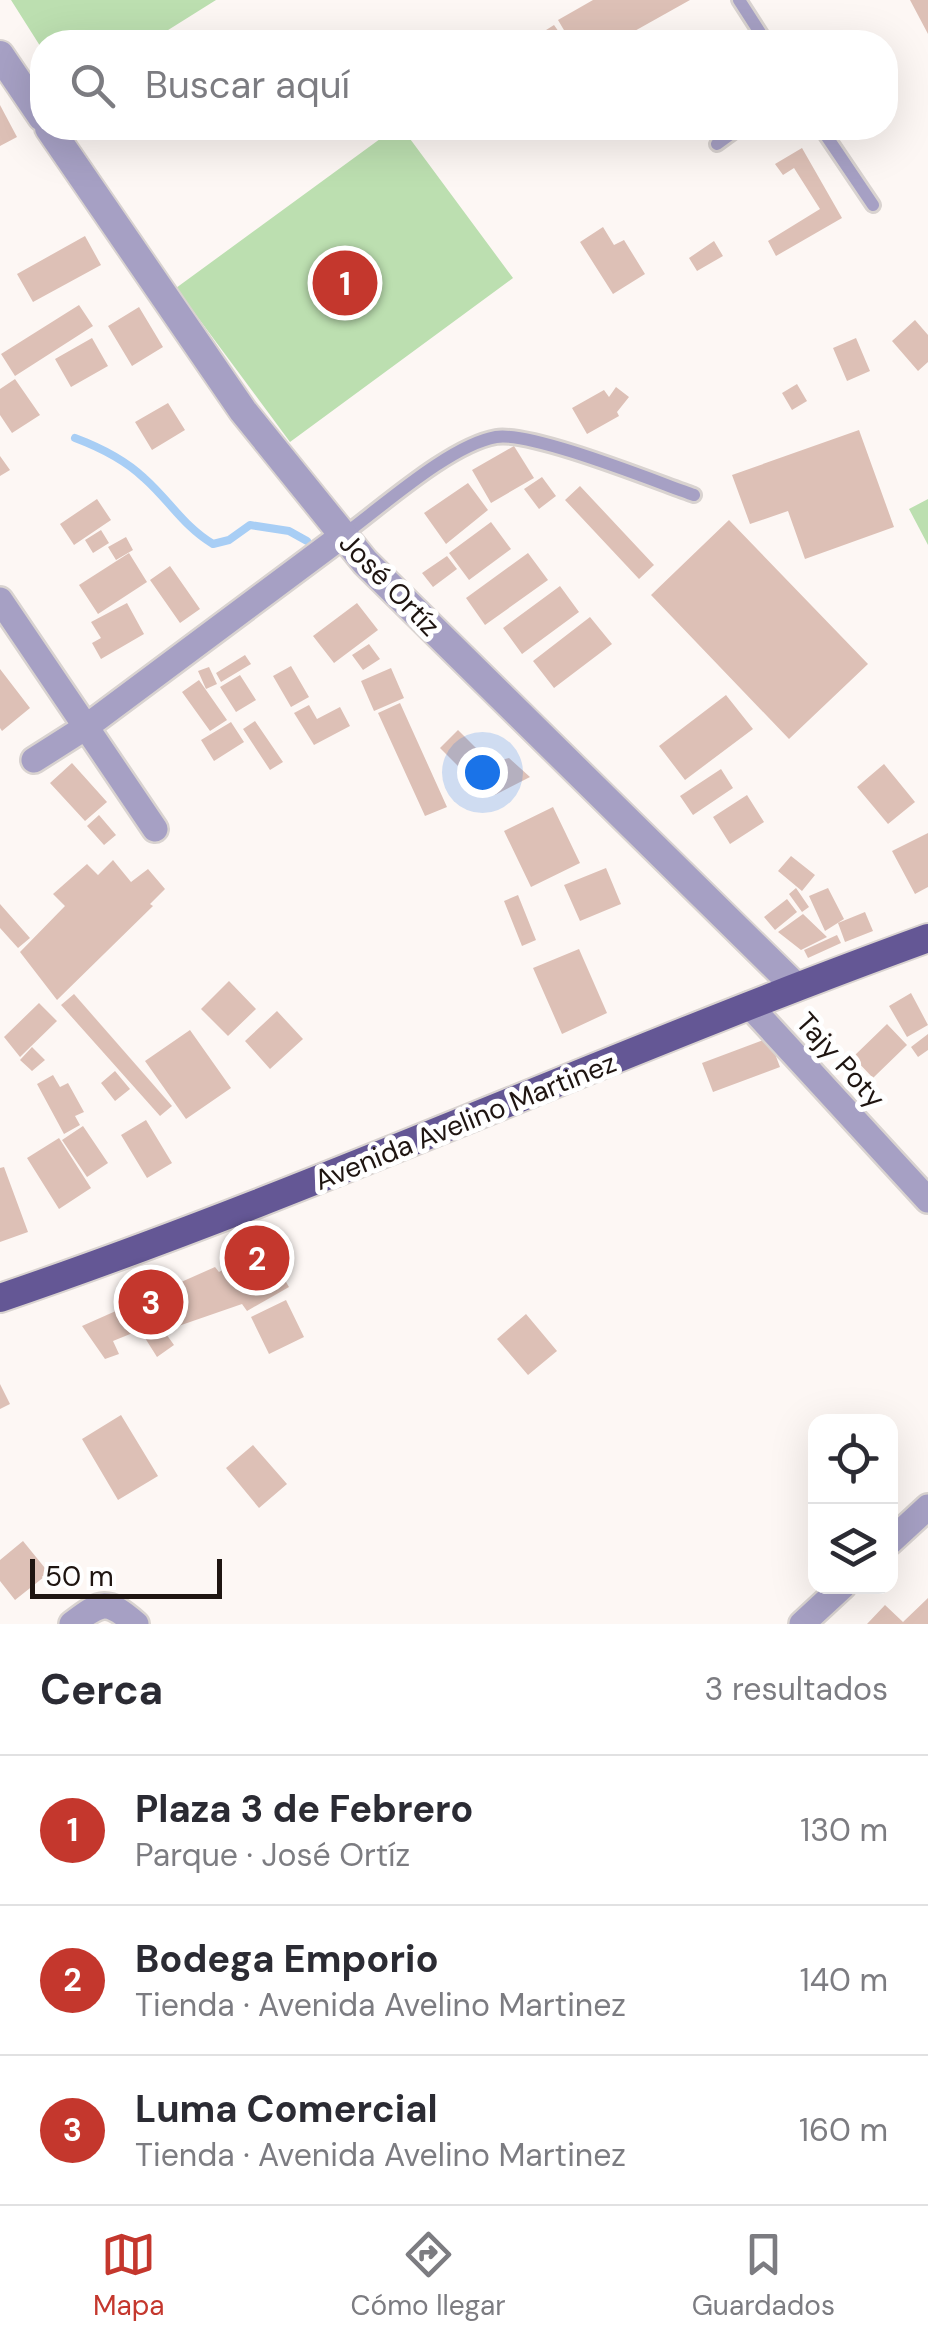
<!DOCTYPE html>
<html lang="es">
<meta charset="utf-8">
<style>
body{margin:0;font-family:"DM Sans",sans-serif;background:#f2f2f3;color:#2b2b33}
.controls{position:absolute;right:30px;bottom:30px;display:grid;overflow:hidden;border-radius:20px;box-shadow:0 10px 40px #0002}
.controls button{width:90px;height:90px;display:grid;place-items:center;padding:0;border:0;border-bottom:2px solid #e1e1e2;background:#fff;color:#2b2b33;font:50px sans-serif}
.scale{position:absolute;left:30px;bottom:25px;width:192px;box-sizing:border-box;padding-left:10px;border:5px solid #1f1511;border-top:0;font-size:28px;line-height:35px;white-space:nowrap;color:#1f1511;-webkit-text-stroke:8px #fff;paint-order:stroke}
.you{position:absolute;left:482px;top:772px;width:35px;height:35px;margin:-25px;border:8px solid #fff;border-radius:50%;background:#1a73e8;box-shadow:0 0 0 15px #1a73e833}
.badge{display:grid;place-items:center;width:65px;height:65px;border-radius:50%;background:#c4372d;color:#fff;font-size:32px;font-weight:700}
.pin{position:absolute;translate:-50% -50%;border:5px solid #fff;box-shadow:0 2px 10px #0006}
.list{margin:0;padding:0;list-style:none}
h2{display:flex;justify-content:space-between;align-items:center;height:130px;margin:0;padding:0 40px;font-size:42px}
h2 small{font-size:32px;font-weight:400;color:#7c7c81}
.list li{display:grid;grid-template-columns:65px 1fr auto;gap:30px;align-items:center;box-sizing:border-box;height:150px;padding:0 40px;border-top:2px solid #e1e1e2}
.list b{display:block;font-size:38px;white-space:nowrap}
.list p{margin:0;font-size:32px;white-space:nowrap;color:#7c7c81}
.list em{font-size:32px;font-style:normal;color:#7c7c81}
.icon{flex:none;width:55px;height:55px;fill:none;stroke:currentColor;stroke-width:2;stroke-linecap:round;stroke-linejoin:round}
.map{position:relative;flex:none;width:928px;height:1624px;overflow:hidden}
.search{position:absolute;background:#fff;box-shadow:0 10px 40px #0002;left:30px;right:30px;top:30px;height:110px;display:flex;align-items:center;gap:25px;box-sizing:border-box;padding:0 35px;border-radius:40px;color:#7c7c81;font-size:38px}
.sheet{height:580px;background:#fff}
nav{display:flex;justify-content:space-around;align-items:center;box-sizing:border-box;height:140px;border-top:2px solid #e1e1e2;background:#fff;font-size:28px;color:#7c7c81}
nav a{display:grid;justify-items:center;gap:5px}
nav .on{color:#c4372d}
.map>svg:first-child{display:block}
.green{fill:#bcdfb0}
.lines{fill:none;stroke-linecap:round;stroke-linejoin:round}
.stream{stroke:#a8cef5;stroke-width:8}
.building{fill:#ddc0b6}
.service-casing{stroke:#d9d3d0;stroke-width:18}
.minor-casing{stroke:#d9d3d0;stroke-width:30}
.tertiary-casing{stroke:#d9d3d0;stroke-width:32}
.primary-casing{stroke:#d9d3d0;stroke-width:32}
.service{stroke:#a6a0c4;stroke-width:12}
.minor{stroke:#a6a0c4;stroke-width:25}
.tertiary{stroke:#a6a0c4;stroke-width:28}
.primary{stroke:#645795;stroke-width:28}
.labels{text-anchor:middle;stroke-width:10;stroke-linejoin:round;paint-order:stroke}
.street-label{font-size:28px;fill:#1f1511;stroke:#fff}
</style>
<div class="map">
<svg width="928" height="1624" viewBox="0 0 928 1624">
<rect width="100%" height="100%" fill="#fdf7f4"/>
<path class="green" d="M11 0H216L149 42H42V49Z
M395 128H402L513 278 290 442 176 288Z
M928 499V545L909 509Z"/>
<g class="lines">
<path class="stream" d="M75 438C99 447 125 460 144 478 169 500 184 527 213 544L229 540 250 525 289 531 307 541"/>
</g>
<path class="building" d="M593 0H690L615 42H571L558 20Z
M910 0H928V34Z
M554 25 566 42H539L535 37Z
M0 105 17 137 0 146Z
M802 148 842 218 776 256 768 241 820 209 794 168 783 175 775 164Z
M603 227 614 245 624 240 645 274 613 294 580 242Z
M85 236 101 265 33 302 17 274Z
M714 241 723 256 697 271 689 258Z
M79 305 93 326 15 376 1 354Z
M139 307 163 347 132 366 108 326Z
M915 320 928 335V362L918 371 892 341Z
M92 338 108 366 71 387 55 359Z
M856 338 870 371 847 381 833 348Z
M15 379 40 415 12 433 0 415V389Z
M797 384 807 401 792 410 782 393Z
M616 387 629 397 617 412 619 416 587 434 572 408 604 390 609 397Z
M168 403 185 430 152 450 135 422Z
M859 430 894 527 805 559 788 511 750 524 732 475Z
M514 446 534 478 491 503 472 470Z
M0 456 10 470 0 476Z
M542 477 556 496 539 509 524 489Z
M468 483 488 510 446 544 424 513Z
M580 486 654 565 639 579 565 500Z
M97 499 111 520 74 545 60 524Z
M729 520 868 664 789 739 651 595Z
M491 522 511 549 469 580 449 553Z
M101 530 109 543 93 553 85 540Z
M126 537 133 550 116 560 108 547Z
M129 553 147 582 98 614 79 585Z
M528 553 548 580 485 625 466 598Z
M447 556 457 569 433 587 422 573Z
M170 566 200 609 180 623 150 580Z
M560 586 579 612 522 654 503 628Z
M127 603 144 634 101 659 92 643 101 638 91 622Z
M357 603 378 630 334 663 313 636Z
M590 617 612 644 554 688 533 661Z
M369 644 380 659 363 670 352 655Z
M245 655 251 664 221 682 216 673Z
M291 666 309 697 291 707 273 676Z
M209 667 217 684 206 689 198 671Z
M391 668 404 698 374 711 361 681Z
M0 669 30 708 2 731 0 728Z
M240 675 256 700 236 712 220 687Z
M199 680 227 720 210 731 182 692Z
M726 695 753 729 685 780 659 746Z
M400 703 447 807 425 816 378 713Z
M309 705 317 719 340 707 350 726 314 745 294 713Z
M255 721 283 762 270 770 243 729Z
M231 722 244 742 214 761 201 740Z
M458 730 476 748 458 766 440 748Z
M509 758 530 777 495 795 469 768Z
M72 763 107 802 85 821 50 783Z
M884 764 915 802 888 824 857 787Z
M721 769 733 788 693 815 680 796Z
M747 795 764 822 730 844 713 817Z
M553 807 580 863 531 887 504 831Z
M99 815 116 835 104 845 87 826Z
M928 833V887L915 894 892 851Z
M791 856 815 875 802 891 778 871Z
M113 860 131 882 148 869 165 889 150 904 153 906 57 1000 20 952 65 906 53 894 87 864 98 875Z
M606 868 621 904 580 921 564 885Z
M796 888 809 907 802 912 789 894Z
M828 888 844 919 825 931 809 896Z
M518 895 536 940 522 946 504 901Z
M787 899 797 912 775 930 764 917Z
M0 904 30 938 18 948 0 928Z
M865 912 873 931 845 942 838 923Z
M803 914 827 937 801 950 778 932Z
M837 935 841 943 808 958 804 950Z
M579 949 607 1013 562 1034 533 968Z
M229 981 256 1009 228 1036 201 1009Z
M911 993 928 1025 907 1037 889 1006Z
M74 994 172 1106 160 1116 61 1005Z
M39 1003 57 1021 20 1057 4 1037Z
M277 1011 303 1039 270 1069 245 1041Z
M887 1024 907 1045 873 1078 853 1057Z
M190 1030 231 1088 186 1119 145 1061Z
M928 1034V1050L918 1057 911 1047Z
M769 1038 780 1067 713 1092 702 1063Z
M32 1047 45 1060 32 1071 20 1060Z
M115 1071 130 1089 115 1101 101 1083Z
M53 1075 60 1087 68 1083 84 1112 75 1116 80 1125 64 1134 37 1084Z
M146 1120 172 1163 147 1178 121 1135Z
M83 1126 108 1163 87 1177 62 1140Z
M59 1138 91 1188 59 1209 27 1158Z
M4 1167 28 1232 0 1242V1168Z
M264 1245 289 1287 247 1311 242 1304 164 1331 174 1345 157 1357 140 1330 113 1341 119 1354 105 1359 82 1326 215 1267 219 1272Z
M286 1300 304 1337 269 1354 251 1317Z
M526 1314 557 1351 528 1375 497 1339Z
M0 1384 10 1404 0 1409Z
M121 1415 158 1476 118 1500 82 1439Z
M253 1445 287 1484 259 1508 226 1468Z
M23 1541 49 1573 15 1600 0 1581V1560Z
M928 1598V1624H867L885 1605 903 1622Z"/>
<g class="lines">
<defs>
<path id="service" d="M739 0 766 42
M821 128 873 205
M717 144 739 128
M342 536C382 507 450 445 496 437 531 431 654 481 694 495"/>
<path id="minor" d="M0 600 155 829
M34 760 86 727 342 536
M749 1005 928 1200
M890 1542 928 1507
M72 1624C102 1601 107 1599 136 1624
M802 1624 843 1586"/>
<path id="tertiary" d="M0 55 42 117
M49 128 243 411 365 562 795 986"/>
<path id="primary" d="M0 1298C315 1191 616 1051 928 938"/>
</defs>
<use href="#service" class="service-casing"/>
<use href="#minor" class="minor-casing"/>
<use href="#tertiary" class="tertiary-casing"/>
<use href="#primary" class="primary-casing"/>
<use href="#service" class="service"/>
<use href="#minor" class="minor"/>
<use href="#tertiary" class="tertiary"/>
<use href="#primary" class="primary"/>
</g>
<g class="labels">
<g class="street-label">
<text transform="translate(390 584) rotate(46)" y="10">José Ortíz</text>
<text transform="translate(841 1060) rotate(48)" y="10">Tajy Poty</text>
<text transform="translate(465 1121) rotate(-22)" y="10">Avenida Avelino Martinez</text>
</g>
</g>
</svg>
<div class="controls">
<button><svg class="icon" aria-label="locate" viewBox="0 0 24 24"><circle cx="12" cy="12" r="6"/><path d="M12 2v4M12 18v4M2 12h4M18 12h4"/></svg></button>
<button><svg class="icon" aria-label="layers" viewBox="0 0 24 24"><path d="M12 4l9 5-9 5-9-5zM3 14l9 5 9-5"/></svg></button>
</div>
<div class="scale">50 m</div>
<div class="you"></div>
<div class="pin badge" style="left:345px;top:283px">1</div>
<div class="pin badge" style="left:257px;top:1258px">2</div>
<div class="pin badge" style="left:151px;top:1302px">3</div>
<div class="search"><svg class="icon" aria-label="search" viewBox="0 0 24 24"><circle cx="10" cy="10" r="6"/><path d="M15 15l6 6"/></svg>Buscar aquí</div>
</div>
<section class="sheet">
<h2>Cerca<small>3 resultados</small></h2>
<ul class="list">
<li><span class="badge">1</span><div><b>Plaza 3 de Febrero</b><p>Parque · José Ortíz</p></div><em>130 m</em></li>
<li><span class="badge">2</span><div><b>Bodega Emporio</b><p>Tienda · Avenida Avelino Martinez</p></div><em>140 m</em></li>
<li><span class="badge">3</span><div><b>Luma Comercial</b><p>Tienda · Avenida Avelino Martinez</p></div><em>160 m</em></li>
</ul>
</section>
<nav>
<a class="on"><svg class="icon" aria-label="map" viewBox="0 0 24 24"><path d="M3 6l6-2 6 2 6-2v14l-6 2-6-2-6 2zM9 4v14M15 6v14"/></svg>Mapa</a>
<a><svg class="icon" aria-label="directions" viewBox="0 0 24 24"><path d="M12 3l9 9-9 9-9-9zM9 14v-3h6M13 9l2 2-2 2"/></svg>Cómo llegar</a>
<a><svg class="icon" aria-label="saved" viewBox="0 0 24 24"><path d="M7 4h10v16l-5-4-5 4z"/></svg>Guardados</a>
</nav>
